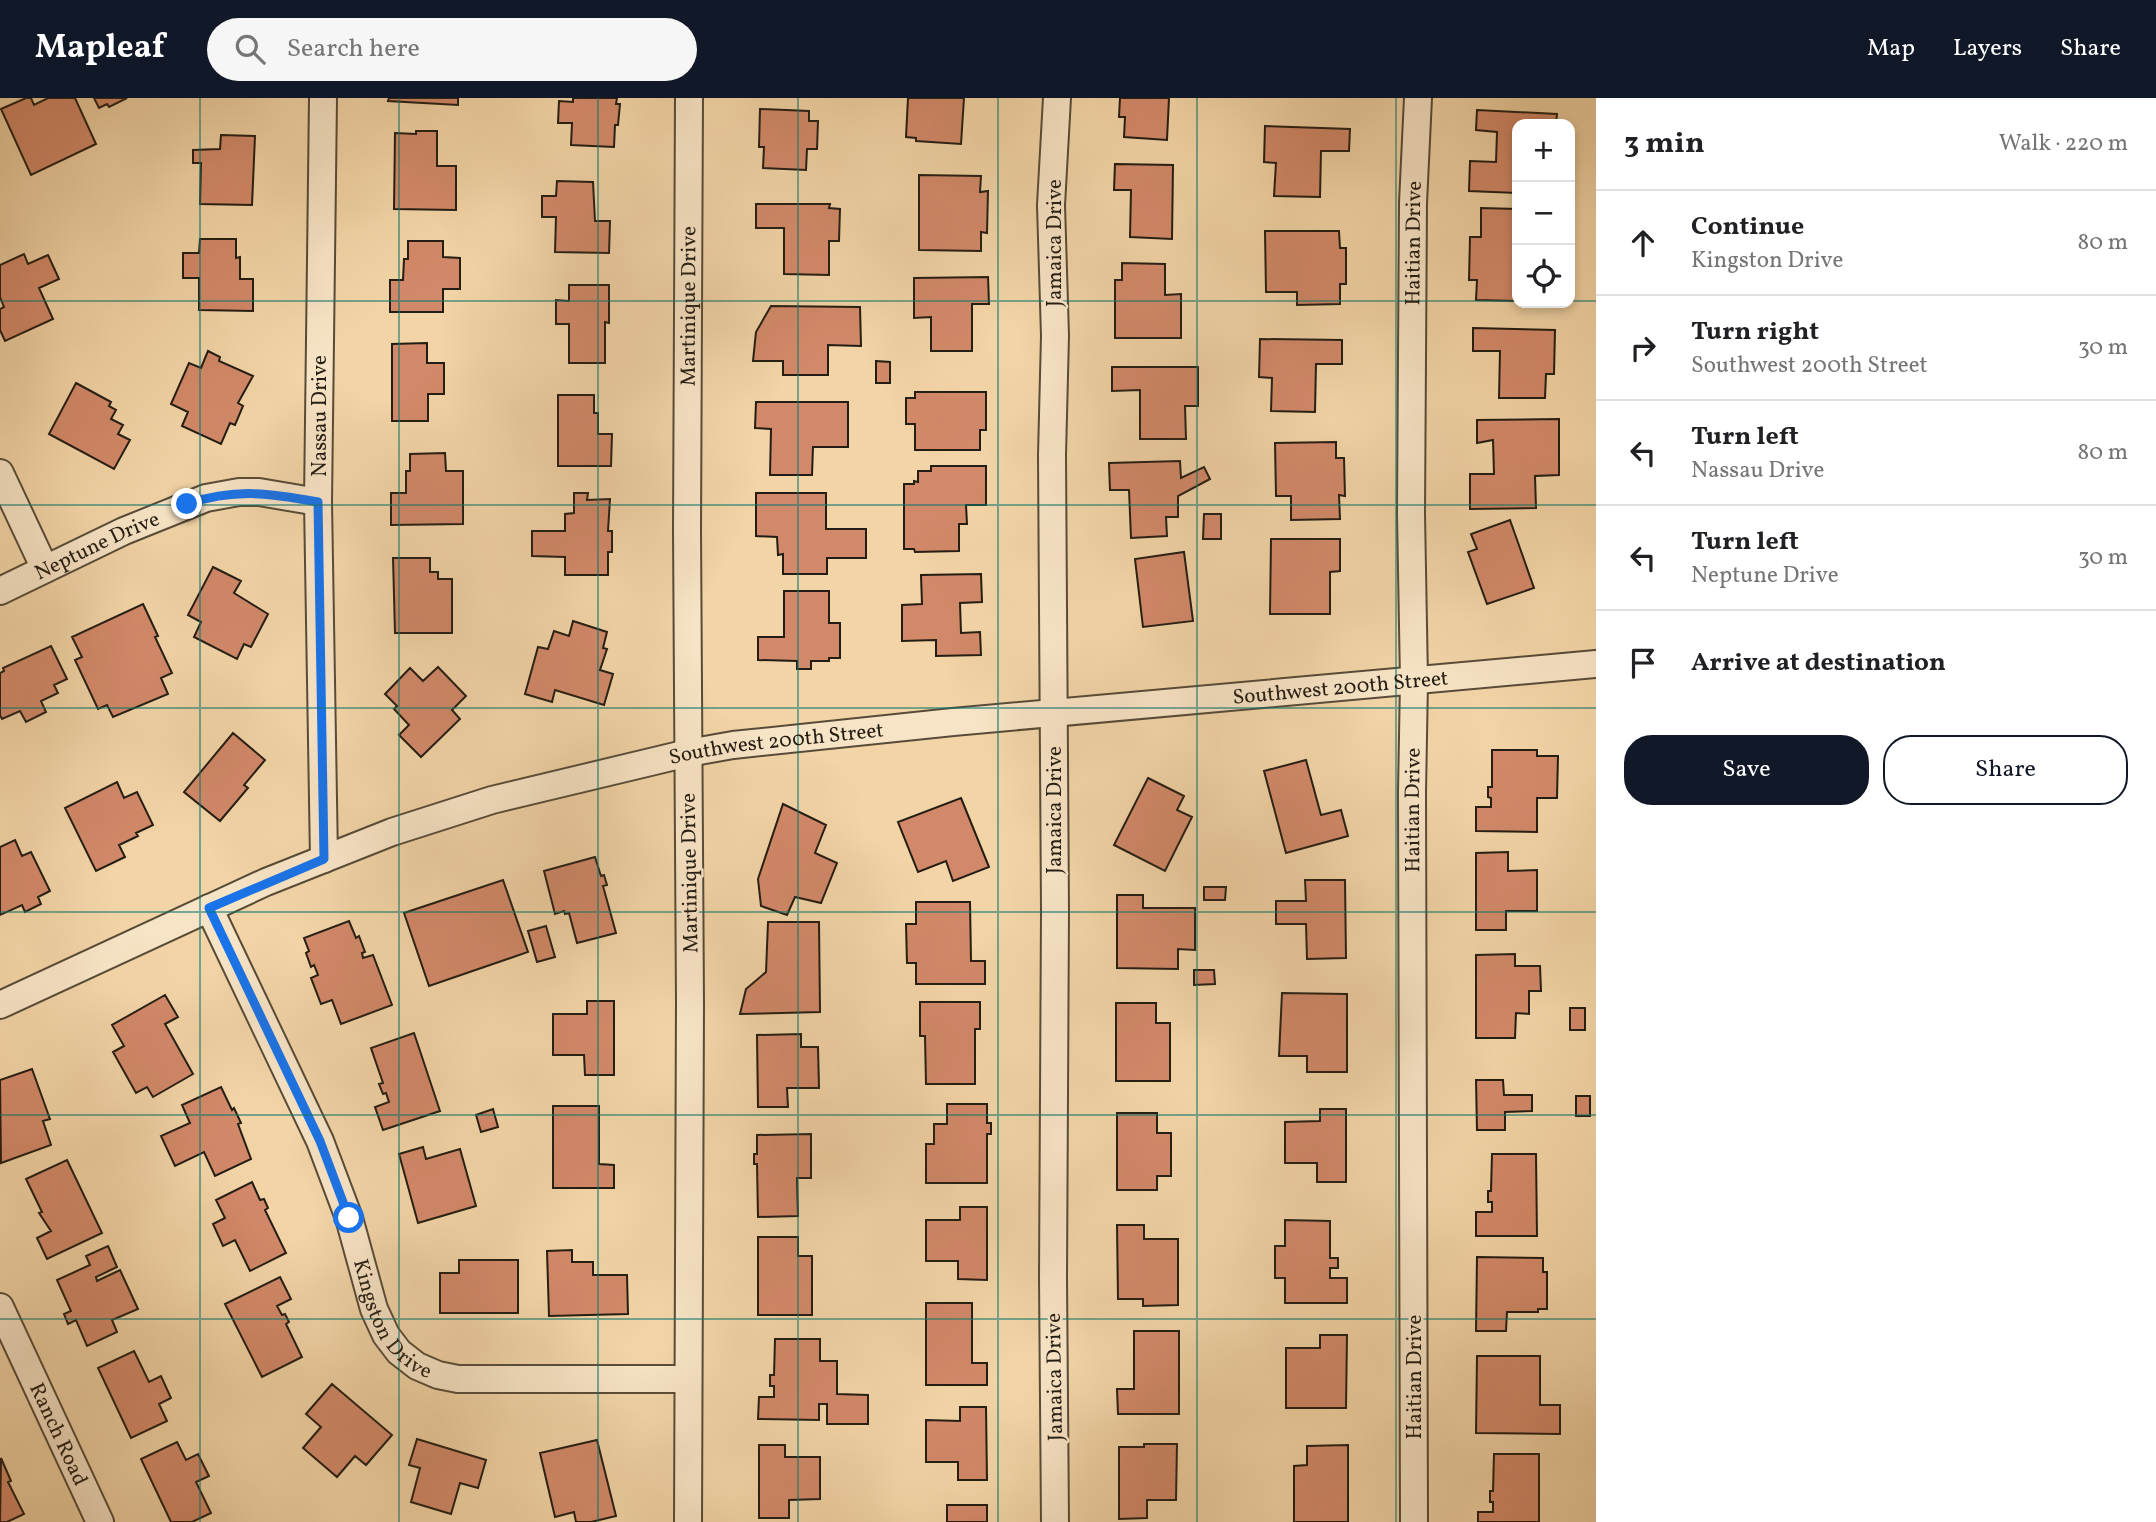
<!DOCTYPE html>
<meta charset="utf-8">
<style>
body{margin:0;font-family:Vollkorn,serif;background:#f6f6f6;color:#202124}
.controls{position:absolute;right:21px;top:21px;display:grid;overflow:hidden;border-radius:14px;box-shadow:0 4px 10px #0003}
.controls button{width:63px;height:63px;display:grid;place-items:center;padding:0;border:0;border-bottom:2px solid #e0e0e0;background:#fff;color:#202124;font:35px sans-serif}
.stop{position:absolute;width:21px;height:21px;margin:-16px;border:5px solid #1a73e8;border-radius:50%;background:#fff}
.stop.end{background:#1a73e8;border-color:#fff;box-shadow:0 2px 7px #0008}
.list{margin:0;padding:0;list-style:none}
h2{display:flex;justify-content:space-between;align-items:center;height:91px;margin:0;padding:0 28px;font-size:30px}
h2 small{font-size:23px;font-weight:400;color:#757577}
.list li{display:grid;grid-template-columns:46px 1fr auto;gap:21px;align-items:center;box-sizing:border-box;height:105px;padding:0 28px;border-top:2px solid #e0e0e0}
.list b{display:block;font-size:26px;white-space:nowrap}
.list p{margin:0;font-size:23px;white-space:nowrap;color:#757577}
.list em{font-size:23px;font-style:normal;color:#757577}
.actions{display:flex;gap:14px;padding:21px 28px}
.actions a{flex:1;padding:16px 0;border:2px solid #111827;border-radius:28px;text-align:center;font-size:24px;color:#111827}
.actions .main{background:#111827;color:#fff}
.icon{flex:none;width:38px;height:38px;fill:none;stroke:currentColor;stroke-width:2;stroke-linecap:round;stroke-linejoin:round}
.map{position:relative;flex:none;width:1596px;height:1424px;overflow:hidden}
header{display:flex;align-items:center;gap:42px;box-sizing:border-box;height:98px;padding:0 35px;background:#111827;color:#fff}
header strong{font-size:33px}
nav{display:flex;gap:38px;margin-inline-start:auto;font-size:24px}
.search{width:490px;height:63px;background:#f6f6f6;display:flex;align-items:center;gap:18px;box-sizing:border-box;padding:0 24px;border-radius:38px;color:#757577;font-size:26px}
main{display:flex}
aside{flex:1;background:#fff}
.map>svg:first-child{display:block}
.building{fill:#d28969;stroke:#241d13;stroke-width:2}
.lines{fill:none;stroke-linecap:round;stroke-linejoin:round}
.minor-casing{stroke:#584b38;stroke-width:30}
.minor{stroke:#f7e3c5;stroke-width:26}
.route{stroke:#1a73e8;stroke-width:9}
.grid{fill:none;stroke:#0f766e;stroke-width:2;stroke-opacity:0.55}
.labels{text-anchor:middle;stroke-width:5;stroke-linejoin:round;paint-order:stroke}
.street-label{font-size:21px;fill:#241d13;stroke:#f7e3c5}
</style>
<header>
<strong>Mapleaf</strong>
<div class="search"><svg class="icon" aria-label="search" viewBox="0 0 24 24"><circle cx="10" cy="10" r="6"/><path d="M15 15l6 6"/></svg>Search here</div>
<nav><a>Map</a><a>Layers</a><a>Share</a></nav>
</header>
<main>
<div class="map">
<svg width="1596" height="1424" viewBox="0 0 1596 1424">
<rect width="100%" height="100%" fill="#f2d4a6"/>
<filter id="stains"><feTurbulence type="fractalNoise" baseFrequency=".00286" numOctaves="4"/><feColorMatrix values="0 0 0 0 .2 0 0 0 0 .09 0 0 0 0 .02 0 0 0 .5 -.17"/></filter>
<radialGradient id="worn" r=".72"><stop offset=".6" stop-color="#630" stop-opacity="0"/><stop offset="1" stop-color="#630" stop-opacity=".3"/></radialGradient>
<path class="building" d="M26 0H31L34 7 48 0H75L96 46 31 77 1 11Z
M94 0H127L109 9 107 6 99 10Z
M389 0H458V7L388 3Z
M573 0H617L616 6H620L618 27H615L614 49 571 47 572 25H558L559 3 573 4Z
M908 0H964L961 46 916 43V40L906 39Z
M1120 0H1169L1167 42 1124 39 1125 19H1119Z
M760 11 809 13V23H818L817 51H807L806 72 763 70 764 49H759Z
M1477 12 1557 16 1556 26H1517V95L1469 93 1470 63 1496 64 1497 34 1476 32Z
M1265 28 1350 31 1349 53H1321L1320 99 1274 98 1276 65 1264 64Z
M416 33H437V68H456V112L394 111 395 35 416 36Z
M221 37 255 38 252 107 200 106 201 65H193V52L220 51Z
M1115 66 1173 67 1172 141 1130 139 1131 92H1114Z
M919 77 981 78 980 94 988 93 987 135 981 134V153L919 152Z
M557 83 593 84 595 123H610L609 155 555 154 556 119H542V98H556Z
M756 106H830L829 110 840 111 839 143H829V177L784 176V130H756Z
M1481 110 1517 111V203L1476 202 1477 182H1469L1470 139H1481Z
M1265 133H1339L1340 150H1346V186H1340V206L1297 207V194H1266Z
M200 141H236V160L240 159V181H253V213L199 212V180H183V155H199Z
M408 143H443V159L460 160V191H443V214H390V182H403L404 161H408Z
M24 156 28 166 48 157 59 181 39 190 53 221 5 243 0 232V211L4 209 0 199V167Z
M1122 165 1165 166V197L1181 196V240H1115V182H1122Z
M988 179 989 206H972V253H931V219L914 220V180Z
M569 187H609V225L605 224V265H569V226H556V202L569 203Z
M771 208 860 209 861 248 828 247V277H783V263H753L756 234Z
M1473 230 1555 232 1554 276H1546L1545 300H1499L1500 253H1473Z
M1260 241 1342 242V266H1316L1315 314 1271 313 1272 280 1259 279Z
M427 245V265H444V296H428V323H392V246Z
M208 253 220 259 219 263 253 278 238 305 243 308 235 327 230 325 221 346 182 328 188 314 171 306 189 265 201 270Z
M876 263 890 264V285H876Z
M1112 269H1198V308H1185L1186 341H1140V292L1112 293Z
M76 285 111 304 109 308 116 312 111 321 123 327 118 336 130 342 114 371 49 336Z
M915 294H986V332H980V352H915V326H906V300H915Z
M558 297H594V315H598V336H612L611 368H558Z
M756 304H848V349H813L812 377H770L771 331 755 330Z
M1559 321V377L1535 378 1536 410 1470 411V376H1494L1493 342 1477 345V322Z
M1336 344V360H1344L1345 398 1339 397 1340 421 1291 422V398H1276L1275 345Z
M445 355 446 373H463V426L391 427V395H406V373H410V356Z
M1180 363 1181 380 1204 369 1210 381 1178 398V419H1166L1167 438 1131 440 1129 392H1110L1109 365Z
M931 368H986V407H966L967 426H959V453L915 454 914 451H904V386H914V383L918 384V373H931Z
M574 395H588L587 402 610 401 608 433H612V454H608V477H565V459L532 458V433H565V416L574 415Z
M756 395H826V431H866V460H827V476H783V456L778 457 777 439 756 438Z
M1204 416H1221V441H1203Z
M1510 422 1534 490 1487 506 1468 454 1477 451 1471 436Z
M1271 441H1340V473L1330 474V516H1270Z
M1184 454 1193 523 1143 529 1135 461Z
M393 460H430V474H438V481H452V535H395Z
M213 469 241 483 234 495 268 516 251 549 244 546 237 561 194 539 201 524 188 517Z
M981 476 982 504 960 505 961 535 980 534 981 557 936 558V542L902 543V507L922 506 921 477Z
M784 493H829V525H840V560H829V563H811V571H797V563L758 562V539H784Z
M143 506 158 538 155 539 172 575 161 580 168 596 113 619 107 607 98 611 75 562 82 559 72 539Z
M573 523 607 534 603 550 607 551 600 572 613 576 604 607 555 592 552 604 525 596 538 549 548 551 554 533 569 538Z
M51 548 67 581 54 587 58 595 41 603 46 614 26 624 20 613 2 621 0 617V575L4 573 3 570Z
M438 569 466 598 452 612 460 621 421 659 399 637 409 627 394 611 397 608 385 596 410 570 423 583Z
M233 635 265 662 244 687 248 690 220 723 184 694Z
M1492 652H1537V658H1558L1557 700H1537V734L1476 733V709H1491V700L1488 699V689H1492Z
M1306 662 1321 717 1341 712 1348 738 1286 755 1264 673Z
M1148 680 1184 698 1177 712 1192 719 1165 773 1114 747Z
M117 684 124 700 137 694 153 727 136 735 138 738 119 747 125 759 96 773 65 710Z
M961 700 989 769 953 783 946 763 918 774 898 724Z
M783 706 826 727 815 755 837 765 821 805 795 799 787 817 761 808 758 781Z
M15 742 22 758 31 754 50 793 38 799 41 806 25 814 22 807 0 817V749Z
M1508 754V773L1537 772V813H1506V832H1476V755Z
M595 759 601 778 604 777 607 787 603 788 616 835 577 845 569 815 565 816 564 813 555 816 544 773Z
M503 782 528 854 429 888 404 815Z
M1305 782H1345L1346 860 1307 861 1306 826H1276V803H1306Z
M1204 789H1226L1225 802H1204Z
M1117 797H1143V810H1195V852L1178 851V871L1117 870Z
M916 804H970L971 863H985V886H916V865H907L906 826H916Z
M349 823 356 840 359 838 365 854 362 855 363 860 373 857 392 907 341 926 332 902 321 906 311 880 318 877 314 867 311 869 306 855 309 853 304 840Z
M768 824H819L820 914 740 916 746 891 766 874Z
M546 828 555 859 537 864 528 833Z
M1515 856V868H1540L1541 893H1529V916L1516 915 1515 940H1476V857Z
M1194 872H1214L1215 886 1194 887Z
M1282 895 1347 896V974H1307V958H1279Z
M165 897 178 919 165 926 193 976 153 999 147 989 136 995 113 954 124 948 112 927Z
M587 903H614V977H585L584 957H553V916H587Z
M920 904H980V931H975V986H926L925 938H920Z
M1116 905H1156V925H1170V983H1116Z
M1570 910H1585V932H1570Z
M414 935 440 1013 383 1032 375 1009 389 1004 386 995 383 996 379 986 383 985 371 950Z
M801 936V949H818L819 990H787L788 1009H758L757 937Z
M32 971 50 1021 43 1023 51 1047 1 1065 0 982Z
M1476 982H1503L1504 997H1532V1013L1505 1014V1032H1477Z
M221 989 232 1012 234 1010 241 1025 238 1026 251 1061 215 1078 204 1054 175 1068 161 1038 190 1025 182 1007Z
M1576 998H1590V1018H1576Z
M947 1006H987V1025H991V1036H987V1085H926V1046H934V1026H947Z
M553 1008H599V1066L614 1067V1090H553Z
M493 1011 498 1029 481 1034 476 1017Z
M1320 1011H1346V1084H1317V1065H1285V1024L1320 1023Z
M1117 1015H1157V1035H1171V1078H1157V1092H1117Z
M811 1036V1080H797L798 1118 758 1119 757 1066H754V1056H757V1037Z
M423 1049 426 1061 460 1051 476 1108 418 1125 399 1056Z
M1492 1056H1536L1537 1138H1476V1114H1492V1104H1488V1093H1491Z
M67 1062 102 1135 47 1161 37 1140 51 1133 39 1115 42 1114 26 1081Z
M252 1084 260 1102 264 1101 268 1110 265 1112 286 1155 250 1173 235 1142 223 1148 213 1126 225 1120 216 1102Z
M960 1109H987V1182L958 1181V1163H926V1122H960Z
M1285 1122 1330 1123V1160H1338V1170H1330V1180H1347V1205H1285V1180H1275V1148H1285Z
M1117 1127H1144V1141H1178V1207L1143 1208V1201H1118Z
M758 1139H798V1158H812V1217H758Z
M108 1148 117 1169 96 1179 97 1183 120 1172 138 1211 112 1222 117 1234 87 1248 76 1222 68 1226 64 1216 71 1213 57 1182 90 1167 86 1158Z
M572 1152V1164H593V1177H627L628 1216 549 1218 547 1153Z
M1477 1159 1543 1160V1174H1547V1211H1538V1214H1507L1506 1233H1476Z
M459 1162H518V1215H440V1175H459Z
M280 1179 291 1201 277 1208 282 1217 285 1216 289 1224 286 1226 302 1259 262 1279 225 1206Z
M926 1205H972V1265H987V1287H926Z
M1134 1233H1179V1316H1118L1117 1291H1134Z
M1320 1237H1347L1346 1310H1286V1250H1320Z
M775 1241H820V1263H837V1296L868 1297V1326H827V1306H819V1322L758 1321 759 1299H774V1288H770V1277H774Z
M134 1253 149 1284 161 1278 171 1300 159 1306 167 1323 131 1340 98 1270Z
M1477 1258H1540V1307H1560V1336L1476 1335Z
M332 1286 392 1337 366 1367 355 1358 337 1379 303 1350 321 1329 306 1316Z
M960 1309H986L987 1382H958V1364H926V1322L960 1323Z
M417 1341 486 1362 478 1390 460 1385 451 1416 411 1404 420 1370 409 1367Z
M597 1342 616 1418 591 1424H576L574 1414 555 1419 540 1355Z
M177 1344 186 1362 198 1356 209 1378 196 1384 211 1415 192 1424H171L141 1361Z
M1144 1346H1177L1176 1402H1147V1420L1119 1421V1349H1144Z
M759 1347H785V1359H820V1401L789 1402V1420H759Z
M1348 1347V1424H1294V1368L1307 1367V1348Z
M1494 1356H1539V1424H1478V1414H1493V1404H1490V1393H1493Z
M1 1360 11 1383 8 1384 24 1416 7 1424H0Z
M947 1407H987V1424H947Z"/>
<g class="lines">
<defs>
<g id="minor">
<path d="M323 0 318 404 324 761"/>
<path d="M0 375 45 471"/>
<path id="s1" d="M0 493 124 433 206 400 239 394H259L318 404"/>
<path id="s2" d="M209 810 320 1043 349 1120 374 1211 386 1237 399 1254 417 1268 438 1277 458 1281H687"/>
<path id="s3" d="M0 907 266 784 392 734 492 702 688 655 733 647 953 624 1596 566"/>
<path id="s4" d="M0 1209 100 1424"/>
<path id="s5" d="M688 1424 690 905 687 432 689 0"/>
<path d="M1055 1424 1053 1180 1055 813 1052 357 1055 238 1051 107 1057 0"/>
<path id="s6" d="M1414 1424 1412 694 1414 583 1411 416 1413 105 1418 0"/>
</g>
</defs>
<use href="#minor" class="minor-casing"/>
<use href="#minor" class="minor"/>
</g>
<g class="lines">
<path class="route" d="M187 406C235 390 270 395 318 404L324 761 209 810 320 1043 349 1120"/>
</g>
<path class="grid" d="M200 0V1424M399 0V1424M598 0V1424M798 0V1424M998 0V1424M1197 0V1424M1396 0V1424M0 203H1517M1570 203H1596M0 407H1596M0 610H1596M0 814H1596M0 1017H1596M0 1221H1596"/>
<g class="labels">
<g class="street-label">
<text transform="translate(1054 145) rotate(-90)" y="7">Jamaica Drive</text>
<text dy="7" stroke="none"><textPath href="#s6" startOffset="1279">Haitian Drive</textPath></text>
<text dy="7" stroke="none"><textPath href="#s5" startOffset="1216">Martinique Drive</textPath></text>
<text transform="translate(319 318) rotate(-90)" y="7">Nassau Drive</text>
<text dy="7" stroke="none"><textPath href="#s1" startOffset="107">Neptune Drive</textPath></text>
<text dy="7" stroke="none"><textPath href="#s3" startOffset="1391">Southwest 200th Street</textPath></text>
<text dy="7" stroke="none"><textPath href="#s3" startOffset="824">Southwest 200th Street</textPath></text>
<text transform="translate(1054 712) rotate(-90)" y="7">Jamaica Drive</text>
<text dy="7" stroke="none"><textPath href="#s6" startOffset="712">Haitian Drive</textPath></text>
<text transform="translate(689 775) rotate(-91)" y="7">Martinique Drive</text>
<text dy="7" stroke="none"><textPath href="#s2" startOffset="453">Kingston Drive</textPath></text>
<text transform="translate(1054 1279) rotate(-91)" y="7">Jamaica Drive</text>
<text transform="translate(1414 1279) rotate(-90)" y="7">Haitian Drive</text>
<text dy="7" stroke="none"><textPath href="#s4" startOffset="140">Ranch Road</textPath></text>
</g>
</g>
<rect width="100%" height="100%" filter="url(#stains)"/>
<rect width="100%" height="100%" fill="url(#worn)"/>
</svg>
<div class="controls">
<button>+</button>
<button>−</button>
<button><svg class="icon" aria-label="locate" viewBox="0 0 24 24"><circle cx="12" cy="12" r="6"/><path d="M12 2v4M12 18v4M2 12h4M18 12h4"/></svg></button>
</div>
<div class="stop" style="left:349px;top:1120px"></div>
<div class="stop end" style="left:187px;top:406px"></div>
</div>
<aside>
<h2>3 min<small>Walk · 220 m</small></h2>
<ul class="list">
<li><svg class="icon" aria-label="ahead" viewBox="0 0 24 24"><path d="M12 20V5M6 11l6-6 6 6"/></svg><div><b>Continue</b><p>Kingston Drive</p></div><em>80 m</em></li>
<li><svg class="icon" aria-label="right" viewBox="0 0 24 24"><path d="M7 20v-9h11M14 6l5 5-5 5"/></svg><div><b>Turn right</b><p>Southwest 200th Street</p></div><em>30 m</em></li>
<li><svg class="icon" aria-label="left" viewBox="0 0 24 24"><path d="M17 20v-9H6M10 6l-5 5 5 5"/></svg><div><b>Turn left</b><p>Nassau Drive</p></div><em>80 m</em></li>
<li><svg class="icon" aria-label="left" viewBox="0 0 24 24"><path d="M17 20v-9H6M10 6l-5 5 5 5"/></svg><div><b>Turn left</b><p>Neptune Drive</p></div><em>30 m</em></li>
<li><svg class="icon" aria-label="arrive" viewBox="0 0 24 24"><path d="M6 21V4h12l-3 4 3 4H6"/></svg><div><b>Arrive at destination</b></div></li>
</ul>
<div class="actions"><a class="main">Save</a><a>Share</a></div>
</aside>
</main>
